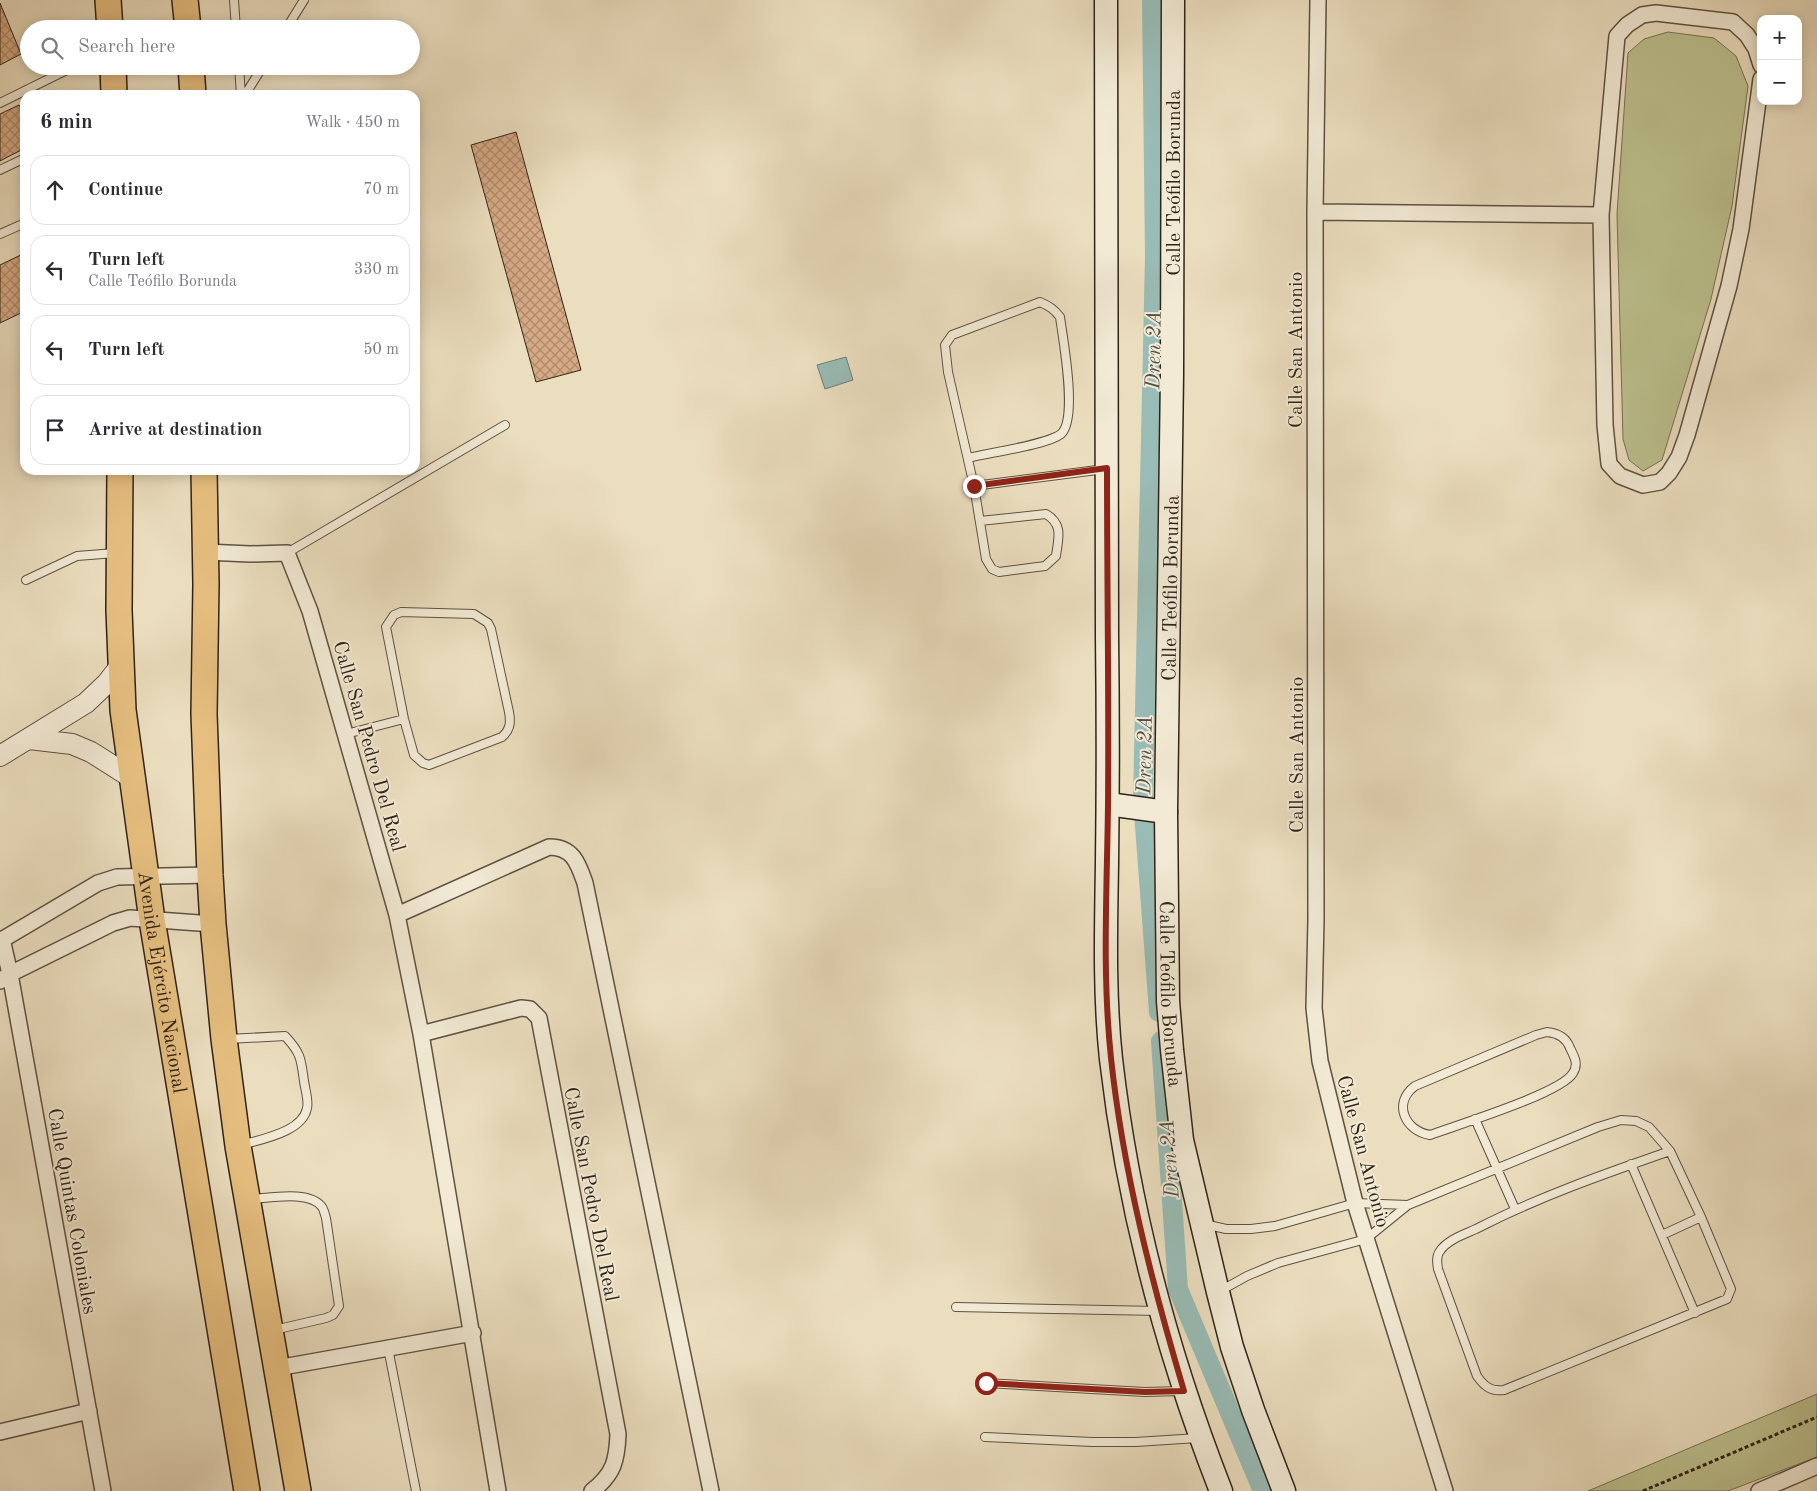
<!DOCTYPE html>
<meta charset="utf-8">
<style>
body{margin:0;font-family:"Old Standard TT",serif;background:#f2f2f3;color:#2b2b33}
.controls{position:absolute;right:15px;top:15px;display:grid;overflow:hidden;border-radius:10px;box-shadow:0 2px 12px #0003}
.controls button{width:45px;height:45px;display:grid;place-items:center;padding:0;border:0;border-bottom:1px solid #e1e1e2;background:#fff;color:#2b2b33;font:25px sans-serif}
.stop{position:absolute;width:15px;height:15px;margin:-11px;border:4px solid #8f2418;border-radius:50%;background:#fff}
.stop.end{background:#8f2418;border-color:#fff;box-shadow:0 1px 5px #0008}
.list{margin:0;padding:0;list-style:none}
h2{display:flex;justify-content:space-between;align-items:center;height:65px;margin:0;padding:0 20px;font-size:21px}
h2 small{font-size:16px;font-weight:400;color:#7c7c81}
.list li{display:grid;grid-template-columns:32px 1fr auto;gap:15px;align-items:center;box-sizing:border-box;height:70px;margin:0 10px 10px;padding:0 10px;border:1px solid #e1e1e2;border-radius:15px}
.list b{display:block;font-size:19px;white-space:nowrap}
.list p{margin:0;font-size:16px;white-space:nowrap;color:#7c7c81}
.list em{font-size:16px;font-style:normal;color:#7c7c81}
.icon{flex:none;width:28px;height:28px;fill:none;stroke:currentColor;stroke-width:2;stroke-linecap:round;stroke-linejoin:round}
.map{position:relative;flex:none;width:1817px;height:1491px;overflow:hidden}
.search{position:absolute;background:#fff;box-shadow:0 2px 12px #0003;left:20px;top:20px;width:400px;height:55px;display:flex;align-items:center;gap:12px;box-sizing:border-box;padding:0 18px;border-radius:28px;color:#7c7c81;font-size:19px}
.panel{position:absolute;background:#fff;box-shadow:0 2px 12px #0003;left:20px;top:90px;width:400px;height:385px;border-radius:15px}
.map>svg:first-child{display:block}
.park{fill:#bcc08e;stroke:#767254}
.water{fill:#99bcb6;stroke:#6f7f77}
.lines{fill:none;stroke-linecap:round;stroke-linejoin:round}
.canal{stroke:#99bcb6;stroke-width:20}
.building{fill:url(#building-cross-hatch);stroke:#302419}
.service-casing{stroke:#5f5242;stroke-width:10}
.minor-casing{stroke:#5f5242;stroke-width:18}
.tertiary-casing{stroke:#5f5242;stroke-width:22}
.secondary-casing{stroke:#302419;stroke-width:25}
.primary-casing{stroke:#302419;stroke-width:28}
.path{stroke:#302419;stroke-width:3;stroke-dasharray:4 2.5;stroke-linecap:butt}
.service{stroke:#f2ead5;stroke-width:8}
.minor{stroke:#f2ead5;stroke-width:15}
.tertiary{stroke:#f2ead5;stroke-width:20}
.secondary{stroke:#f2ead5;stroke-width:22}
.primary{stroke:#e6bf80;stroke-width:25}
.route{stroke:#8f2418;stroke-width:6}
.labels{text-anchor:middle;stroke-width:4;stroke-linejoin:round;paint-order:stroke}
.street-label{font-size:20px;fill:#302419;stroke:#f2ead5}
.water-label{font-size:21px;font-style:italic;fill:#505248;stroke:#f2ead5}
</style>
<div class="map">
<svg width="1817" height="1491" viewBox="0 0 1817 1491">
<defs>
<pattern id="building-cross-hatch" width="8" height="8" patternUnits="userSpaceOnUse" patternTransform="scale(1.25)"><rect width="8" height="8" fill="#d6aa84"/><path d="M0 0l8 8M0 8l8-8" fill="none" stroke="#ae8a6b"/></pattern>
</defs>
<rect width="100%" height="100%" fill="#ebdebf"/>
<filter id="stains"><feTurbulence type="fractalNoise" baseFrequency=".004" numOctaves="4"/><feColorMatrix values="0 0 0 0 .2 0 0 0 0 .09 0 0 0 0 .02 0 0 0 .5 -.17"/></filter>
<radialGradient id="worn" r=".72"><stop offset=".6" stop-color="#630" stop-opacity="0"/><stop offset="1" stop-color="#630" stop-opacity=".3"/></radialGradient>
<path class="park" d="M1668 32 1714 38 1736 56 1748 86 1732 206 1711 299 1662 460 1643 471 1629 460 1623 439 1617 214 1628 53 1644 39Z
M1817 1394V1457L1728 1491H1588Z"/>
<path class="water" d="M846 357 853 380 825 389 817 365Z"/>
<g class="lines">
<path class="canal" d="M1152 0 1155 257 1143 799 1159 1012
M1161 1041 1178 1289 1263 1491"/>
</g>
<path class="building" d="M0 3 21 54 0 65Z
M19 105 25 117V148L0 161V114Z
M516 132 581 370 536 382 471 145Z
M25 253V311L0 323V265Z"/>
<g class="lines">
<defs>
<path id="service" d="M234 0 236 29
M286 29 304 0
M239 66 241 95
M245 95 263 66
M0 103 75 66
M0 170 25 158
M0 234 25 223
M968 458C987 453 1047 445 1061 434 1078 419 1063 339 1060 317 1054 309 1049 306 1040 302L952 335 945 345 948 372 974 486 986 559 992 569 999 572 1045 566 1056 556C1058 539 1064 525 1046 514L980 521
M974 486 1105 469
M287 553 505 425
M26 580 77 556 115 553
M401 612 474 614 488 623 491 629 509 712C511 723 510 730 502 737L429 765 423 763 414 755 404 719 386 627 394 615Z
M346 734 404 719
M1547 1032C1557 1033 1566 1037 1570 1048 1574 1056 1579 1064 1573 1073 1562 1093 1457 1125 1430 1135 1405 1131 1392 1103 1415 1086L1536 1035Z
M228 1039 285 1036C301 1053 301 1059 304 1081 305 1089 309 1101 307 1108 303 1132 261 1139 242 1145
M1475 1119 1515 1209
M1631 1164 1695 1313
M251 1199C270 1198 310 1190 322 1207 324 1210 325 1215 326 1218L339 1306 333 1315 326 1318 274 1330
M1204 1224 1226 1229H1251L1275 1226 1355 1203 1408 1205
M1662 1235 1701 1217
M1220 1291 1247 1276 1278 1263 1366 1239 1408 1205 1598 1127 1621 1120 1636 1121 1649 1127 1670 1151 1701 1217 1731 1289 1727 1299 1504 1390C1491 1392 1484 1386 1477 1376L1438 1269C1437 1263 1436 1256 1440 1251 1447 1240 1465 1234 1476 1229 1538 1197 1604 1174 1670 1151
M956 1307 1159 1311
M388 1348 416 1491
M985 1383 1145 1392 1182 1391
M985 1437 1092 1442H1136L1198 1438"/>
<path id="minor" d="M1318 0 1315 212 1316 920 1314 1008 1320 1061 1355 1203 1445 1491
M1761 65 1756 49 1747 35 1733 22 1656 13 1642 15 1627 25 1617 36 1601 215 1605 425 1609 464 1620 476 1643 485 1660 482 1669 473 1679 457 1687 435 1729 286 1741 229 1761 79
M1315 212 1601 215
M205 552 250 554 287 553 310 611 397 915 421 1034 498 1491
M397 915 549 847C573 847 578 863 585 883L711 1491
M2 939 10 974 103 1491
M0 941 98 883 117 877 210 875
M0 981 10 974 113 923 130 918 213 924
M421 1034 521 1008 530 1009 539 1018 618 1434C617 1460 614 1474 592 1491
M277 1368 473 1333
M0 1432 89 1411
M1759 1491 1817 1466"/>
<path id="tertiary" d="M29 739 72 744 91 752 132 778
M0 756 86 703 107 683 121 665"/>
<g id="secondary">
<path d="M1106 0C1107 212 1107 424 1107 636 1108 711 1108 787 1107 863 1106 928 1104 994 1111 1059 1128 1207 1167 1353 1221 1491"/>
<path id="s1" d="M1173 0 1172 374 1166 812 1168 1001 1172 1050 1182 1140 1218 1292 1232 1347 1253 1410 1284 1491"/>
<path d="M1108 804 1166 812"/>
</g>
<g id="primary">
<path d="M108 0 110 29"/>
<path d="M185 0 188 29"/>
<path d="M113 66 114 95"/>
<path d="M191 66 193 95"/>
<path id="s2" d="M120 470 119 610 123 710 152 920 247 1491"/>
<path d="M204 470 206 584 204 714 210 875 213 924 224 1039 238 1146 298 1491"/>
</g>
</defs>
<use href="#service" class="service-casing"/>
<use href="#minor" class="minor-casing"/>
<use href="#tertiary" class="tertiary-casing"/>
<use href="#secondary" class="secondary-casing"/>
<use href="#primary" class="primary-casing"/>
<path class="path" d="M1643 1491 1817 1417"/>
<use href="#service" class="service"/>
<use href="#minor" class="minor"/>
<use href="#tertiary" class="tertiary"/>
<use href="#secondary" class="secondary"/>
<use href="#primary" class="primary"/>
</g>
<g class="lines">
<path class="route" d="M974 486 1107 468C1107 581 1109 693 1108 805 1107 889 1102 974 1111 1058 1123 1171 1152 1283 1184 1391L1145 1392 986 1383"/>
</g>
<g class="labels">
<g class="street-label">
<text transform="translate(1173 183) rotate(-90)" y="7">Calle Teófilo Borunda</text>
<text transform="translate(1295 350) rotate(-90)" y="7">Calle San Antonio</text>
<text transform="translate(1170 588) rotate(-89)" y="7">Calle Teófilo Borunda</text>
<text transform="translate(370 746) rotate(74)" y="7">Calle San Pedro Del Real</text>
<text transform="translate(1296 755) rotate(-90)" y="7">Calle San Antonio</text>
<text dy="7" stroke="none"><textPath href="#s2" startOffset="515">Avenida Ejército Nacional</textPath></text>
<text dy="7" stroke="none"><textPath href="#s1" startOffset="994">Calle Teófilo Borunda</textPath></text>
<text transform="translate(1364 1151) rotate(75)" y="7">Calle San Antonio</text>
<text transform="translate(592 1194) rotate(79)" y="7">Calle San Pedro Del Real</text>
<text transform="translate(73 1211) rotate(80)" y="7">Calle Quintas Coloniales</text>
</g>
<g class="water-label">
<text transform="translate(1153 350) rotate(-89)" y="7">Dren 2A</text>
<text transform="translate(1144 755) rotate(-89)" y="7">Dren 2A</text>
<text transform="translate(1169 1159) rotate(-94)" y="7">Dren 2A</text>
</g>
</g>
<rect width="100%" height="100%" filter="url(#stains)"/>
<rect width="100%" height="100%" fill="url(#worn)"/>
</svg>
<div class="controls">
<button>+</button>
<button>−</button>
</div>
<div class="stop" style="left:986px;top:1383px"></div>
<div class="stop end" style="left:974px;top:486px"></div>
<div class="search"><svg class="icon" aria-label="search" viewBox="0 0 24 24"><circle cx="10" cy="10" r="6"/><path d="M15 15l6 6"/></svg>Search here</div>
<section class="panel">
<h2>6 min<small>Walk · 450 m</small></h2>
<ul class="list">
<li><svg class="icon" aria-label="ahead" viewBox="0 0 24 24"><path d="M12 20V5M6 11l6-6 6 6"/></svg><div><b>Continue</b></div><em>70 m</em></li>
<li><svg class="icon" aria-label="left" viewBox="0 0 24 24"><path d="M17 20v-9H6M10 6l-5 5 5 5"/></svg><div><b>Turn left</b><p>Calle Teófilo Borunda</p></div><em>330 m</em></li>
<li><svg class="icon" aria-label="left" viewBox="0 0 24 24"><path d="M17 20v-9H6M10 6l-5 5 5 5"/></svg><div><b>Turn left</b></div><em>50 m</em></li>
<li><svg class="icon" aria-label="arrive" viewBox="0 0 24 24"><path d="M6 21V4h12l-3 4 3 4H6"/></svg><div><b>Arrive at destination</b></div></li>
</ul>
</section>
</div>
